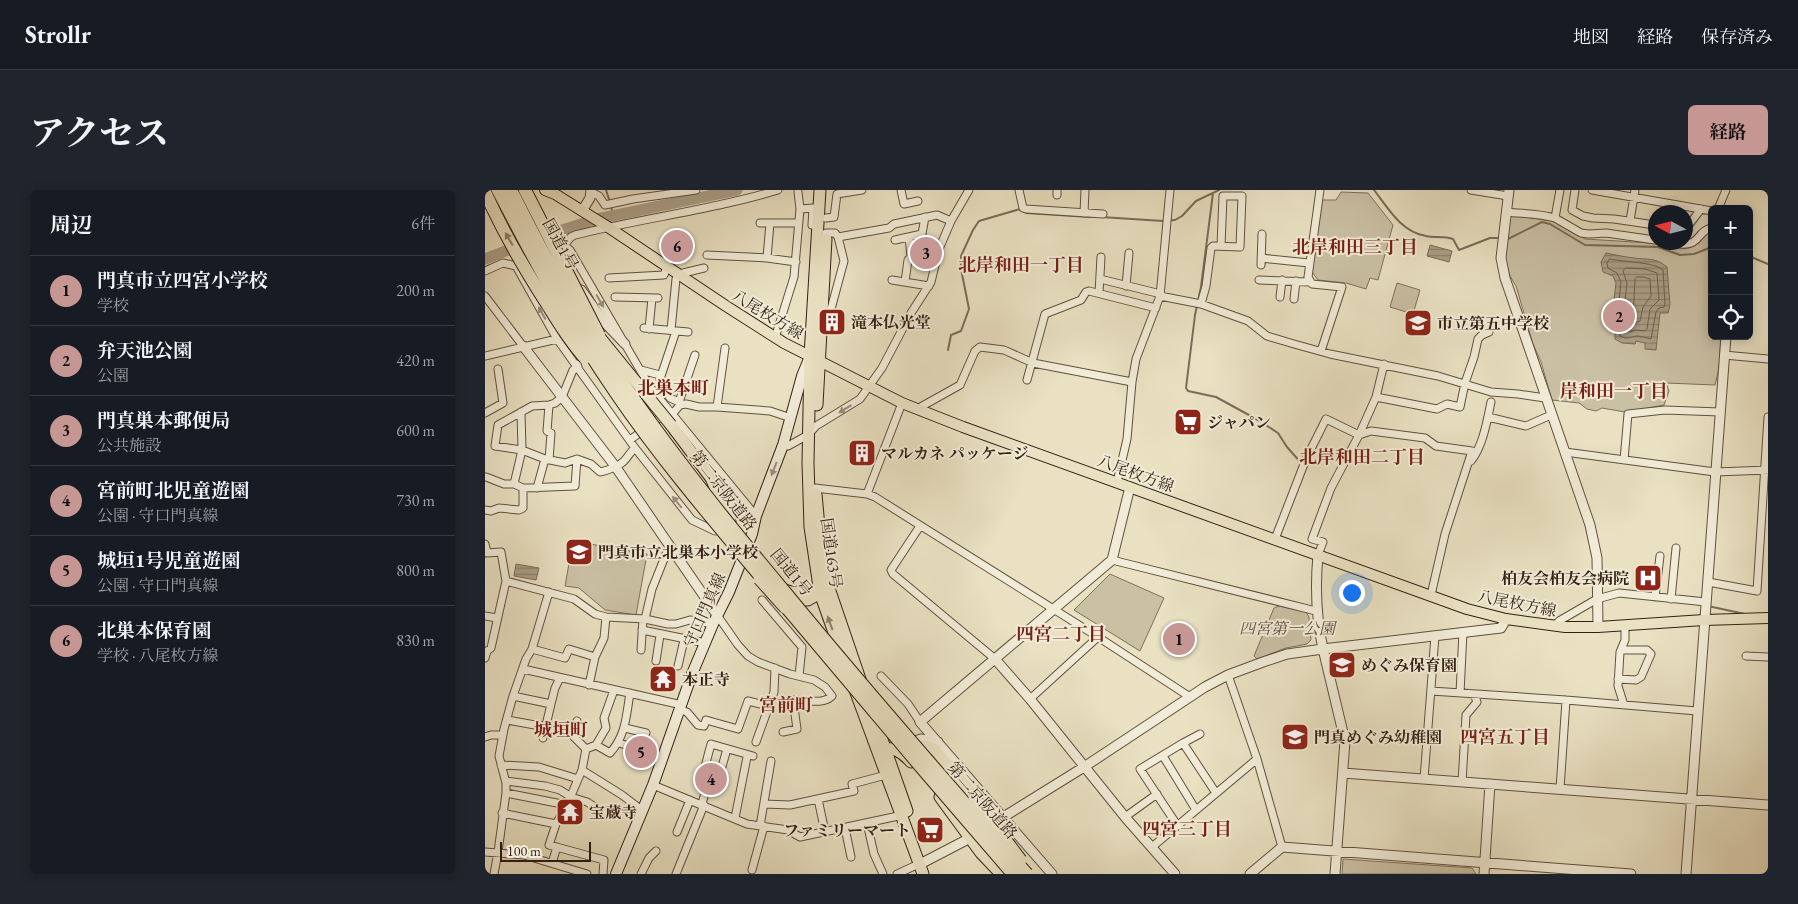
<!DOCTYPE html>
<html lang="ja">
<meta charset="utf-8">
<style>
body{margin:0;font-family:"EB Garamond","Noto Serif JP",serif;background:#20242c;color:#f1f3f6}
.controls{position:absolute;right:15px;top:15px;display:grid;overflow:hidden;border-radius:8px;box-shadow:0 2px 12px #0003}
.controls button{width:45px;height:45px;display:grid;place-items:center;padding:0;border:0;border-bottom:1px solid #363941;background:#171b24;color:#f1f3f6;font:25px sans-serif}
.compass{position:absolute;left:1163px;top:15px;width:45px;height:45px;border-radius:50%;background:#171b24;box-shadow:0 2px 12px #0003;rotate:277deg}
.scale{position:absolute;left:15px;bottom:12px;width:91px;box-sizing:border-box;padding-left:5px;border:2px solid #341f14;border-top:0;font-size:14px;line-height:18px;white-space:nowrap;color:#341f14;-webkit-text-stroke:4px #f1ecd7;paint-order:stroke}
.you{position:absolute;left:866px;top:402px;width:18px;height:18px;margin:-12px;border:4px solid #fff;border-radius:50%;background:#1a73e8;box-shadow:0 0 0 8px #1a73e833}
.badge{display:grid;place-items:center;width:32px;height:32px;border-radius:50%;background:#c59692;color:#111;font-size:16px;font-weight:700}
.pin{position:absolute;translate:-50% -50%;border:2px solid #fff;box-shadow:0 1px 5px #0006}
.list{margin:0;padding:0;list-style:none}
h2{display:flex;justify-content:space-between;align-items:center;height:65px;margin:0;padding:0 20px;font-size:21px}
h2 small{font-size:16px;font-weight:400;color:#9ea1a6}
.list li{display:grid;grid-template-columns:32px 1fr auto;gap:15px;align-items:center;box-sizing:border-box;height:70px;padding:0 20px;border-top:1px solid #363941}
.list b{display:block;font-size:19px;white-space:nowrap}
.list p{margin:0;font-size:16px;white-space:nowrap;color:#9ea1a6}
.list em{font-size:16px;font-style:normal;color:#9ea1a6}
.icon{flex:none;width:28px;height:28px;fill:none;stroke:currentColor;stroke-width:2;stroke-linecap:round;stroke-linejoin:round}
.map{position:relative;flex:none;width:1283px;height:684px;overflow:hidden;border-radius:8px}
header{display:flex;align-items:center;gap:30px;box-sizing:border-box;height:70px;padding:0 25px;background:#171b24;border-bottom:1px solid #363941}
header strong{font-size:24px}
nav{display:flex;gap:28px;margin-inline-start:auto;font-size:18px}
.intro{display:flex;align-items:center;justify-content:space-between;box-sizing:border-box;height:120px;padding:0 30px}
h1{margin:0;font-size:35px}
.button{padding:12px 22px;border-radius:8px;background:#c59692;color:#111;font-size:18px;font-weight:700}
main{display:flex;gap:30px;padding:0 30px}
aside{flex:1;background:#171b24;border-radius:8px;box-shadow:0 2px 12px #0003}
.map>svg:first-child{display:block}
.park{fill:#cac0a4;stroke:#7f705c}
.water{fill:url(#water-rules);stroke:#7b6c59}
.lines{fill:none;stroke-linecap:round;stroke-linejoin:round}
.shore{stroke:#705f4e;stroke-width:1}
.stream{stroke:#7b6c59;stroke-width:2}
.river{stroke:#ab9f87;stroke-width:11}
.minor-casing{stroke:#615040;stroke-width:9}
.tertiary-casing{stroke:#615040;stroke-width:11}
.secondary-casing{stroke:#341f14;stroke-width:12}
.primary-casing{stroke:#341f14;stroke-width:12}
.trunk-casing{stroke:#341f14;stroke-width:13}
.minor{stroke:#f1ecd7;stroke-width:7}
.tertiary{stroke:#f1ecd7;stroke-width:9}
.secondary{stroke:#f1ecd7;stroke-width:10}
.primary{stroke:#e9e1c2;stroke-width:10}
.trunk{stroke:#e9e1c2;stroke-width:11}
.trunk-bridge-casing{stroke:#341f14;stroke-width:13;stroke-linecap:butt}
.motorway-bridge-casing{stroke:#341f14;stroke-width:14;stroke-linecap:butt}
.trunk-bridge{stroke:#e9e1c2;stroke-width:11}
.motorway-bridge{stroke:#e9e1c2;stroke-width:12}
.oneway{fill:#8e806b}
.oneway2{fill:#9c907f}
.labels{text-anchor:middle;stroke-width:4;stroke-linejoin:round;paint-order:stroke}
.street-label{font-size:16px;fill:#341f14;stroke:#f1ecd7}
.poi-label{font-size:16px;font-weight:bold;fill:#341f14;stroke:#f1ecd7;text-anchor:start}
.park-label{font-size:16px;font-style:italic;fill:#614f3f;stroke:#f1ecd7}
.neighbourhood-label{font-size:18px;font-weight:bold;fill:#7a1f14;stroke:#f1ecd7}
</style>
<header>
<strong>Strollr</strong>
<nav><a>地図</a><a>経路</a><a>保存済み</a></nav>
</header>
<div class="intro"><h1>アクセス</h1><a class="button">経路</a></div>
<main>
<aside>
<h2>周辺<small>6件</small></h2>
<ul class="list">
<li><span class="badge">1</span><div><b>門真市立四宮小学校</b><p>学校</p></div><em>200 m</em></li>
<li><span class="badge">2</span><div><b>弁天池公園</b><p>公園</p></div><em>420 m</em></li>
<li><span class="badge">3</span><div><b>門真巣本郵便局</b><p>公共施設</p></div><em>600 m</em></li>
<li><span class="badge">4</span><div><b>宮前町北児童遊園</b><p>公園 · 守口門真線</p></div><em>730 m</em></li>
<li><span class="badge">5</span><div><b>城垣1号児童遊園</b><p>公園 · 守口門真線</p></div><em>800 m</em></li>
<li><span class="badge">6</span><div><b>北巣本保育園</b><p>学校 · 八尾枚方線</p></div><em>830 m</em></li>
</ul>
</aside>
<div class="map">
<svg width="1283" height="684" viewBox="0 0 1283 684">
<defs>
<pattern id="water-rules" width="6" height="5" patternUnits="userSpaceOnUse" patternTransform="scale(1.25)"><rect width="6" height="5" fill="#ab9f87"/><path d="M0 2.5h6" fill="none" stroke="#8c816d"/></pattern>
</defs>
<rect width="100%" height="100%" fill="#e9e1c2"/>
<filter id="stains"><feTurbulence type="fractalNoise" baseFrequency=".004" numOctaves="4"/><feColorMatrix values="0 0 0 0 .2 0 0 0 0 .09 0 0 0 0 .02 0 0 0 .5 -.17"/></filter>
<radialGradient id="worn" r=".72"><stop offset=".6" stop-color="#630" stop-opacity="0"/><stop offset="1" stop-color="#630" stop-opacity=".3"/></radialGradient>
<path class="park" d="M856 2 883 3 908 35 893 90 885 88 881 99 861 93 833 90 827 82 837 10H851Z
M1025 25 1068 31 1100 49 1166 53 1195 58H1201L1214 53 1222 44 1227 43V146H1236L1234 178 1230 195 1181 193 1184 201 1179 215 1140 222 1117 218 1111 221 1102 219 1094 213 1067 210 1056 172 1048 154 1031 96 1025 86 1020 68Z
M912 93 935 100 928 124 905 117Z
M88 351 162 364 151 425 120 420 94 398 80 396Z
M625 384 679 408 655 461 589 420Z
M794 416 821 422 824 427 826 450 822 454 801 458 772 469 769 466 789 418Z
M858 669 987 678 991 684H857Z"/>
<path class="water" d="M945 55 967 61 964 72 942 66Z
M1121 63C1131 65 1140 67 1149 68 1163 70 1170 67 1182 77L1185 115 1183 123H1175L1171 160 1160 159V153L1151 151 1150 154 1137 153 1130 149 1129 110 1131 93 1128 86 1118 82 1116 72Z
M31 374 54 378 51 390 29 386Z"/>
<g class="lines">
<path class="shore" d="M1125 69C1139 72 1169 72 1178 80L1180 115 1179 117 1174 118 1171 122 1166 149C1162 148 1156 146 1152 146 1145 147 1142 150 1135 146L1134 111 1136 92 1132 83 1123 78 1122 73Z
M1141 78 1160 79 1172 83 1174 110 1165 119 1162 139 1160 141 1151 140 1144 142 1141 141 1140 111 1142 93 1138 81Z
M1152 87H1159L1165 89 1166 106 1158 117 1155 131 1150 133 1148 130 1150 89Z"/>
<path class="stream" d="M121 0 125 12
M889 0C903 18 916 42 941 46 950 48 959 46 968 49L974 60 1005 48H1013
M728 3 716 97 710 125 701 198 703 201 731 207 773 230 793 243 802 257 817 274
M126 16 128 25
M539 21 541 23 606 27
M616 27 678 31 690 30 697 26 711 11 734 0
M1023 49 1057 32 1065 34 1100 55 1173 57 1195 65 1209 64 1227 57
M1264 66 1283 74
M463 160 466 145 476 141 484 119 476 79V66L488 40 494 31 535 19
M1223 416 1260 424"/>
<path class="river" d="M55 47 112 29 252 0
M0 69 36 55"/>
<defs>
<path id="minor" d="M416 0 419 14 433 11
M534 0 538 18 541 19 618 24
M835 0 823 87 827 94 857 97 836 161
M986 0 1023 6
M1090 0 1087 20 1098 26 1108 28 1129 29 1170 35
M1107 0 1227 21
M106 2 114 6 120 15 148 9 211 0
M572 5V0
M315 19 328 18 327 35 334 36
M1233 19 1241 0
M1021 22C1039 24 1053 23 1070 28L1075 0
M599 23 600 0
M341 28 349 27 352 4 377 0
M1070 28 1096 43 1104 44 1121 43 1170 50
M1145 31 1150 0
M275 33H313
M1200 40 1216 19
M341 43H350L353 47 404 38 409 34 452 25 466 31
M410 50 437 44 440 27
M1184 52C1191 54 1201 56 1208 52 1215 48 1217 39 1227 38
M80 56 85 60 165 197 271 326
M77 58 86 47 90 45C158 28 227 20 293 0
M222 65 282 68 311 72
M282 68 285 33
M776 68 824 73
M776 75 777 44
M0 81 18 73 31 76 72 149 150 258 207 330 230 341
M124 88 179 85 182 77
M615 89 676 104
M407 90 444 96
M774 90 825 92
M420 92 423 70 426 67 424 47
M641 96 644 63
M614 103 616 67
M0 106 38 156
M675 106 716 114 763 131 782 146 809 154 845 164 953 186 1006 202 1033 204 1060 208
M130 107 173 108
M795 107 797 90
M809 109 811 91
M716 114 721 96 726 58 728 56 755 57 757 6H738L736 56
M336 124H341L346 119 359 71 353 47
M159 138 203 142
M164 139 167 108
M186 140 191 89 194 84 219 78
M191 141 175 189 185 208 194 212
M290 148 309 87 315 19 313 2
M1239 165 1283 169
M0 166 72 149
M92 174 93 177 88 180 77 207 70 213 64 215 47 216 13 235 10 256 37 260 60 269 80 273 92 269 106 274 115 282C122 281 134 276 139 271 143 267 145 262 150 258
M156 180 175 185
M542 190 560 124 596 110 601 102 604 101 671 118
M891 207 952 219 962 214 975 217 980 193 989 167 993 149 997 145 1004 142
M64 215 62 241 66 243 64 270
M195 215 194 212 210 165
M232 217 240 158
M432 219 475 195 490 161 495 157 519 160 548 173 647 192
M0 223 18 213 13 179
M1003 227 1041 236 1066 225
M145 250 181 223 189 222 195 215 201 214 214 217H232L285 221 306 228
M298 255 303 256 323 245 331 236 375 209 397 178 426 123 446 92 454 59 466 31 484 0
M1080 262 1230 282 1283 280
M1139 270 1143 224 1180 220 1235 222
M986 271C998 256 1002 231 1006 212
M1 287 19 294H29L38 298 90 296 92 269
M632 292 642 249 647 192 651 169 675 106 685 0
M29 294 37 260 36 222
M52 298 60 269
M330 298 382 304 390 307 613 447 705 507
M382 304 417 213
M0 320 6 321 14 318 34 320 38 318V298
M435 336 406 380 408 384 510 469
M790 349 821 269 841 229 874 245 886 241 940 248 951 256 987 261 960 344 946 405
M0 354 2 363 16 362 21 391 89 409 110 424 121 427 160 429 167 399 181 364 188 359
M833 365 838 352 827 349 846 298 874 245 891 207 899 174
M627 370 831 421
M1223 392 1272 401 1283 227
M1170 407 1175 366
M1186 409 1191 358
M277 410 317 457 314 486
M232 425 253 455 263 466 273 472 305 484 329 490 340 497 347 506C338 515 321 510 308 510L312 539 298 542
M0 426 12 428
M160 429 183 434H191L205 430 228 434
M1070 436 1074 431 1112 409 1134 403 1221 412
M157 440 221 453
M47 459 80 468 84 459 110 467
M156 460 158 429
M1261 466 1283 467
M0 468 2 461 6 458 21 391
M171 471 175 445
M193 476 199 450
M38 479 197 515
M743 485 772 569 797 657
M396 486 423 514 435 532
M1133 489 1151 490 1156 487 1166 464 1162 460H1136
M104 495 110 467 119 448 121 427
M946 501 1081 510 1212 521
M975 503 978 442
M28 506 66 514 70 498 75 488
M545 509 613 447
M1139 515 1133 496 1135 462 1140 450V435
M195 520 202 522 213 535 219 536 221 530 253 539 263 511 284 516
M22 530 61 537
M92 531 86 544 101 559
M140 538 161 543
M0 547 6 545H18
M58 548 66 514
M271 552 289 502 290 478
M134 553 151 558
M698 553 715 544
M111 555 125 563C141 545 141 527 145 503
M678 566 711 620
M16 575 54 577 93 589
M97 580 137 605 158 621
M939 589 950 446
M21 591 60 596 75 600 86 607 102 612 121 624
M977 592 981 525 992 512 989 504
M168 595 262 634 303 640 315 647 418 625
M222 595 227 596 232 594 242 559
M1075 599 1081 510
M21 603 82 615 97 580 101 559 111 555 121 538 119 528 129 500
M333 609 340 642
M217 614 222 595 217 588 226 554 268 566
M279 614 305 615 369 601 367 594 401 585
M17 623 71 634 82 615
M640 627 672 604
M250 628 262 567
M382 633 389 664 398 684
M71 634 64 655 119 670 118 684
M692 635 655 579 698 553 731 603
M275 636 286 571
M360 638 366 667
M192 642 205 610
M667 657 772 569
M0 662 39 665 102 684
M67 673 72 657
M267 680 279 636
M9 684 13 662 21 603V593L14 566 19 539 28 506 41 469 47 459 64 402
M156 684 164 668 171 661
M191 684 219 615
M412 684 436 673"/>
<path id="tertiary" d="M1024 0 1016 68 1020 88 1105 335 1112 368 1113 437
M97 21 105 8 106 0
M96 100 119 132 140 154
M38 156 130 276 232 425
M833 365C830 397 831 427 838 459L1016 438 1021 429
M510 469 545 509 640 627 690 684
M422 553 436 549 453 552
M858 583 1283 615
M504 636 599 577 720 497 743 485 778 472 802 464 838 459 860 551 850 684
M439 672 489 646
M567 684 435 532 627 370 645 297
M765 684 797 657 1146 684
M999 684 1005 594
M1201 684 1241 146"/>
<path id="secondary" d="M131 684 168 595 207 484 228 434 244 402 267 344 271 326 298 255 317 186 324 169"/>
<path id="primary" d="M60 0 70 4 123 37 241 116 299 153 417 213 478 237 982 419 1021 429 1080 437H1113L1219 430 1283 428"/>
<path id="trunk" d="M335 0 325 166 323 273 325 337 335 403 359 471
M332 215 341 49
M186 235 226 288 245 331
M331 304 335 348 345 401 376 492
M293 398 306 402H341
M301 410H323L335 403
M370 500 438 684
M386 518 422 621
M424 555 442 556 450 560 489 607
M394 559C408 556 417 562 426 572
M455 607 496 663 516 684"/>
</defs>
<use href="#minor" class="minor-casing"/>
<use href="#tertiary" class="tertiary-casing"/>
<use href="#secondary" class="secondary-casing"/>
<use href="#primary" class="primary-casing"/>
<use href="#trunk" class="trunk-casing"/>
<use href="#minor" class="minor"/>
<use href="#tertiary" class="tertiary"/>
<use href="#secondary" class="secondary"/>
<use href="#primary" class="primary"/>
<use href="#trunk" class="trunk"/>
<defs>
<path id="trunk-bridge" d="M108 139 186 235
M274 389 300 418
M489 607 536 670"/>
<path id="motorway-bridge" d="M13 0C49 70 86 138 131 203 176 269 229 331 281 393
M26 0C48 43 70 88 96 129 156 226 227 315 300 402 379 498 460 591 542 684
M40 0 114 145
M0 2C18 42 40 80 64 117 75 135 86 152 100 168
M295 410 441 583 528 684"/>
</defs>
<use href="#trunk-bridge" class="trunk-bridge-casing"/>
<use href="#motorway-bridge" class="motorway-bridge-casing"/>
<use href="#trunk-bridge" class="trunk-bridge"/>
<use href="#motorway-bridge" class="motorway-bridge"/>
</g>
<defs><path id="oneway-solid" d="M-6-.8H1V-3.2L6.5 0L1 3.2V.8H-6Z" transform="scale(1.25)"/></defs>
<g class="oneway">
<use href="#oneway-solid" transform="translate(24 49) rotate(-120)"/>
<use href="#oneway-solid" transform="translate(345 433) rotate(-110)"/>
</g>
<g class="oneway2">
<use href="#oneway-solid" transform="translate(115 111) rotate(60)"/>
<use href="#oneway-solid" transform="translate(57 123) rotate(-119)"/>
<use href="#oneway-solid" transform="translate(360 219) rotate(149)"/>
<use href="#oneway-solid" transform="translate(289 279) rotate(111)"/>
<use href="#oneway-solid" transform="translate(192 312) rotate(-129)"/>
</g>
<defs>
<symbol id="building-square" viewBox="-11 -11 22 22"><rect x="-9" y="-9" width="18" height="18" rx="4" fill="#8f2418" stroke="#f1ecd7"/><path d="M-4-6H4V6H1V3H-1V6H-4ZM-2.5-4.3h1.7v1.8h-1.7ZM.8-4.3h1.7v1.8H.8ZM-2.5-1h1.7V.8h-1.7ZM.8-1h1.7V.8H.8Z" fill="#fff"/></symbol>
<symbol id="school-square" viewBox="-11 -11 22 22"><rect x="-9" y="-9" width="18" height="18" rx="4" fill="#8f2418" stroke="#f1ecd7"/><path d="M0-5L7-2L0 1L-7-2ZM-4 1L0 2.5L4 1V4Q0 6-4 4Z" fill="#fff"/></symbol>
<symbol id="supermarket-square" viewBox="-11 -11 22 22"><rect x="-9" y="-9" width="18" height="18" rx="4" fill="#8f2418" stroke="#f1ecd7"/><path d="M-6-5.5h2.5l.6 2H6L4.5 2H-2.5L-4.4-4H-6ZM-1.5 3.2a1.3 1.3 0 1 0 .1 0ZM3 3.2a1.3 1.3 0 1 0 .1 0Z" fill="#fff"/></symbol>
<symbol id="hospital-square" viewBox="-11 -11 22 22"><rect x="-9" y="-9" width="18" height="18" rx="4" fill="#8f2418" stroke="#f1ecd7"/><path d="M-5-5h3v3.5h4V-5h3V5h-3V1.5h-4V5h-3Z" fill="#fff"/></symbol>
<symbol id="temple-square" viewBox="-11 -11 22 22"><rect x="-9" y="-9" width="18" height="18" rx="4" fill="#8f2418" stroke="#f1ecd7"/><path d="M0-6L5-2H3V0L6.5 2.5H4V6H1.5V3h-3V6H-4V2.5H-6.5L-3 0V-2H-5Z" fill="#fff"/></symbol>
</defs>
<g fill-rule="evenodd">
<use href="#building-square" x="331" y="116" width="32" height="32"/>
<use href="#school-square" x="917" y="117" width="32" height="32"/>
<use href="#supermarket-square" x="687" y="216" width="32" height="32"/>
<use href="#building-square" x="361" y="247" width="32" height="32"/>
<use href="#school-square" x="78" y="346" width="32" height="32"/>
<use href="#hospital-square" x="1147" y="372" width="32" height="32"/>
<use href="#school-square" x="841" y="459" width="32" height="32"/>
<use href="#temple-square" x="162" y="473" width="32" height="32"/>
<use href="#school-square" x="794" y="531" width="32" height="32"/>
<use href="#temple-square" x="69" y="606" width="32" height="32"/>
<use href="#supermarket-square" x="429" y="624" width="32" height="32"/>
</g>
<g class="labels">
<g class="street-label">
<text transform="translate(76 54) rotate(61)" y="6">国道1号</text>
<text transform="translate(283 124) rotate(31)" y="6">八尾枚方線</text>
<text transform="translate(651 283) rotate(20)" y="6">八尾枚方線</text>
<text transform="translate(239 300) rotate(52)" y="6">第二京阪道路</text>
<text transform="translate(347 363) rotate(82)" y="6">国道163号</text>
<text transform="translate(307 382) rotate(51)" y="6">国道1号</text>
<text transform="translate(1032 413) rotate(11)" y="6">八尾枚方線</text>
<text transform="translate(219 420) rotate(-66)" y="6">守口門真線</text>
<text transform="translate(498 610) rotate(49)" y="6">第二京阪道路</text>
</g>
<g class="poi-label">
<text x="366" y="138">滝本仏光堂</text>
<text x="952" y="139">市立第五中学校</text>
<text x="722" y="238">ジャパン</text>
<text x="396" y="269">マルカネ パッケージ</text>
<text x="113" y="368">門真市立北巣本小学校</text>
<text x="1144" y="394" text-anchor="end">柏友会柏友会病院</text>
<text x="876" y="481">めぐみ保育園</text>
<text x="197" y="495">本正寺</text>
<text x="829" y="553">門真めぐみ幼稚園</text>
<text x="104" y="628">宝蔵寺</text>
<text x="426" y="646" text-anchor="end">ファミリーマート</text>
</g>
<g class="park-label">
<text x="802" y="444">四宮第一公園</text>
</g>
<g class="neighbourhood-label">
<text x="870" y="63">北岸和田三丁目</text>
<text x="536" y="81">北岸和田一丁目</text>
<text x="188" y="204">北巣本町</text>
<text x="1129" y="207">岸和田一丁目</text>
<text x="877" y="273">北岸和田二丁目</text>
<text x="576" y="450">四宮二丁目</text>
<text x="301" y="521">宮前町</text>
<text x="76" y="546">城垣町</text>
<text x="1020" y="553">四宮五丁目</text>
<text x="702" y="645">四宮三丁目</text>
</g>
</g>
<rect width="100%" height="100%" filter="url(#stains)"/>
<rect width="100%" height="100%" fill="url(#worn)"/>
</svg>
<div class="controls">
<button>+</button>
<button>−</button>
<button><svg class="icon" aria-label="locate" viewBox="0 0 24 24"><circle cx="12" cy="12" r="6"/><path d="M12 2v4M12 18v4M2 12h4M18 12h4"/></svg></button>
</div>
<svg class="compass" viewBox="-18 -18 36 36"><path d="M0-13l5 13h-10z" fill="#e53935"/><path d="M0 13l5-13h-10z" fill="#9ea1a6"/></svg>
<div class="scale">100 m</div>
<div class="you"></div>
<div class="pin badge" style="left:694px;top:449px">1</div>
<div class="pin badge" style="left:1134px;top:126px">2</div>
<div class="pin badge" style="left:441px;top:63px">3</div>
<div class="pin badge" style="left:226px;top:589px">4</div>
<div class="pin badge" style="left:156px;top:562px">5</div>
<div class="pin badge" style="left:192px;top:56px">6</div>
</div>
</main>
